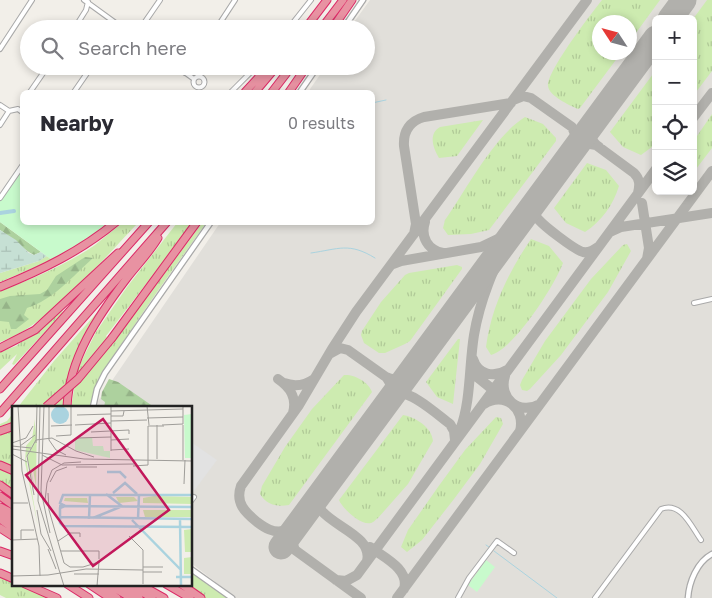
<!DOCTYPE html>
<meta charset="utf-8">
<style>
body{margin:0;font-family:"Golos Text",sans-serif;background:#f2f2f3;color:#2b2b33}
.controls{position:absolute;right:15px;top:15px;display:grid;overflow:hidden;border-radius:8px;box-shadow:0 2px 8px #0003}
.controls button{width:45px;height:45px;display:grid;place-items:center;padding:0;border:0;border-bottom:1px solid #e1e1e2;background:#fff;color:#2b2b33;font:25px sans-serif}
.compass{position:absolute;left:592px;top:15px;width:45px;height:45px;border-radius:50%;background:#fff;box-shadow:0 2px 8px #0003;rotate:306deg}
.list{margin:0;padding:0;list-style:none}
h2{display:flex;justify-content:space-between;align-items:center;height:65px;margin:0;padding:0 20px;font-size:21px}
h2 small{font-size:16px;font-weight:400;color:#7c7c81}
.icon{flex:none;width:28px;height:28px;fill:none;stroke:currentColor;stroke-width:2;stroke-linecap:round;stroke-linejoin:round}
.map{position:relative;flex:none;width:712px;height:598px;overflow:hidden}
.search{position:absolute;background:#fff;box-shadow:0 2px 8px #0003;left:20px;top:20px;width:355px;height:55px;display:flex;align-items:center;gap:12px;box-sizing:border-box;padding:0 18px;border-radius:28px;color:#7c7c81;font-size:19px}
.panel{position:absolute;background:#fff;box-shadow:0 2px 8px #0003;left:20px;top:90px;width:355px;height:135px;border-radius:8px}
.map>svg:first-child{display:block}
.airport{fill:#e1dfda;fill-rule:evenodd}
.grass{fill:url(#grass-tufts)}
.forest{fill:url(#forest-firs)}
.wetland{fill:url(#wetland-marsh)}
.park{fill:#c8facc}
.parking{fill:#e2e2e2}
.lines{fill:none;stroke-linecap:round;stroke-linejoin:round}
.stream{stroke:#aad3df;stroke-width:1}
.canal{stroke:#aad3df;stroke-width:4}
.taxiway{stroke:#b1b0ac;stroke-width:10}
.runway{stroke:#b1b0ac;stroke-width:25}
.minor-casing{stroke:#a9a9a9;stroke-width:6}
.tertiary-casing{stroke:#a9a9a9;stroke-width:7}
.motorway-casing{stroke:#dc2a67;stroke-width:9}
.minor{stroke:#fff;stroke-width:4}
.tertiary{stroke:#fff;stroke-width:4.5}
.motorway{stroke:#e892a2;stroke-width:7}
.motorway-bridge-casing{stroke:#dc2a67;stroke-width:9;stroke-linecap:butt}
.motorway-bridge{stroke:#e892a2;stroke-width:7}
.inset-river{fill:none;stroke:#aad3df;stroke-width:2.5}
.inset-road{fill:none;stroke:#9f9d99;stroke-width:1}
.view{fill:#c2185b;fill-opacity:0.15;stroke:#c2185b;stroke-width:2.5}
.inset-edge{fill:none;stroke:#222;stroke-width:2.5}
</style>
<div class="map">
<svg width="712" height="598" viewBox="0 0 712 598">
<defs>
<pattern id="grass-tufts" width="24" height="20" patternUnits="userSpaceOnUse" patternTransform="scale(1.25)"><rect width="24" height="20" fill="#cdebb0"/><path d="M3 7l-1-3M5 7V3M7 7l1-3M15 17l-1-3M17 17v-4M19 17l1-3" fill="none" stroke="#b0c997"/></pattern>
<pattern id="forest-firs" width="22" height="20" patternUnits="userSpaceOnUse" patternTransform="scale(1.25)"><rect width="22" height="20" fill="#add19e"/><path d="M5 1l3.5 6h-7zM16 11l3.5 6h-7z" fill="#95b388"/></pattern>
<pattern id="wetland-marsh" width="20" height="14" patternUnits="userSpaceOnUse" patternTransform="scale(1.25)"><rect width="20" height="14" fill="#c6e0d4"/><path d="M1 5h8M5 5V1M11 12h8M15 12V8" fill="none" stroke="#aac0b6"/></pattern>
</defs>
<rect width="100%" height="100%" fill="#f2efe9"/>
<path class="airport" d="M370 0H712V598H236L191 563V407H96V404L220 223 372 222V92H308L326 66H366V29H349ZM656 19H693V191H656ZM600 22H630V52H600Z"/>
<path class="grass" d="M602 0H660L630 41V22H600V52L621 53 580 108 578 109C569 105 549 96 548 86 547 71 591 14 602 0Z
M707 0H712V71L693 96V19Z
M656 70V144L641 155 623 147 610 132Z
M712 114V148L693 173V142Z
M525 117 543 124 556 138V141L489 230 471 234 448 235 443 228 445 220C466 190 494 136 525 117Z
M483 120 457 156 439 158C433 148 428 134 440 127Z
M587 163 606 170 619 186C613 205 602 221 585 232L566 223 554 208Z
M122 223H138C104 258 46 328 0 342V291C32 279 66 265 95 245 104 238 113 230 122 223Z
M177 223H193L106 336 112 344 202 223H206C179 261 151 300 125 339 111 361 94 381 91 407H71L78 368 96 332 127 287Z
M531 239 549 246 563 263C555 285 514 349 491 355L486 347C491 308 509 271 531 239Z
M627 244 631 251 608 292 561 355 530 389 527 391 522 390 520 385 522 380 545 341 591 279 623 245Z
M47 256 52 260 0 282V273L39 261Z
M457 265 462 267V269L410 341 405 344 385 353H379L364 343 361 335 362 331 381 302 405 275 409 273Z
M101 308 85 335 73 360 64 407H18L54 361Z
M63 310 61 315 14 365 12 364 17 354 0 370V352L16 346Z
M458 339H460L453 404 437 397 426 382Z
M344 375C354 374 369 382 372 392L289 505C276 507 267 505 260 494L262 486 285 447 312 409Z
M14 412V492L0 481V424L7 421Z
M403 415C415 417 432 427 433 441L408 484 378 518C376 519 373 523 371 523 361 526 342 508 339 500Z
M496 417 501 418 503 424 480 464 454 499 422 540 407 552 401 547 408 530 438 487 465 450Z
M191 572 225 595 227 598H205L184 584H191Z
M0 577 14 583V584H18L54 598H6L0 595Z"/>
<path class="forest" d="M0 222 41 252 34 255C25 251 10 236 0 230Z
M85 257 93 258C73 276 53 300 27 308L24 315 29 319 16 329H11L9 322 0 321V299L10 296 40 294 47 290 56 276Z
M109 379 118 382 154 407H104L105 402 101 399 102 392Z"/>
<path class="wetland" d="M0 230 16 240 29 253 34 255 41 252 47 256 39 261 0 273Z"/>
<path class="park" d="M22 166V222L111 223 78 246 52 260 0 222V198Z
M486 560 495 567 477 592 468 585Z"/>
<path class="parking" d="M191 442 217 460 191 495Z"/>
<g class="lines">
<path class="stream" d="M372 103 386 100
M311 253C339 249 349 242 375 258
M486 545 489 547
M494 551 557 598"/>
<path class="canal" d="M0 213 14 211"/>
<path class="taxiway" d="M513 100 523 96 531 98 572 127 576 136V147
M693 118 712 93
M592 124C590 134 590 141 599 147
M576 147 585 143 596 145 634 173C640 179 640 185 638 193
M536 201C535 206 533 211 536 216 539 223 575 250 583 252 589 253 594 250 598 247
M642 203 649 248 647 259
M425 222C420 237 428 250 443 253
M610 232 621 227 712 213
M414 234 416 224 404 146C403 131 410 121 424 117L511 103
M393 264 401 261 481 247 502 237 519 224
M329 354 340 348 348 350 386 377C393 385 392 392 387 402
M473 359C478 375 494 378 507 370
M471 367 476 376 497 393
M505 376C498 398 519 416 540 404
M386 377C396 382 402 378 410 372
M278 379C291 388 297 398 293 413
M284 383C295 387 304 386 314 379
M484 404C504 391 526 408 520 431
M385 405C389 401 393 396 398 394 411 390 439 416 450 424L454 431 455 440
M460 430C471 402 469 365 474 335 480 299 494 268 509 237
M322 490 319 502 321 510C334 527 373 537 367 561
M302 518C297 524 291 529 283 531 273 533 265 528 257 522 245 512 235 503 241 486L299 405 332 349 356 312 587 0
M298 525C292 534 290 540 295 550L361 598
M370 547C383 557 410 569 404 589
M336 580 346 581 357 575 656 169
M397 598 712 171"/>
<path class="runway" d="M670 19 684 0
M281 547 656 38"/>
<defs>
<path id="minor" d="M84 0 124 29
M74 29 86 10 88 2
M140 29 160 0
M216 29 235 0
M288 29 311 0
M0 49 32 0
M176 66 194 79
M185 73 190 66
M193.5 82a5.5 5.5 0 1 1 11 0a5.5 5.5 0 1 1-11 0Z
M30 92 48 66
M74 92 92 66
M231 92 257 66
M0 105 9 111 18 109 22 112
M0 125 9 111
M0 198 22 166
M694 303 712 299
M191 501 194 497
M458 598 469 578 497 541 514 553
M595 598 661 509C681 501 691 526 701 540"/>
<path id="tertiary" d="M343 29 363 0
M300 92 318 66
M93 407 97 389 105 373 211 222
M191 569 232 598
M688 598C689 582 697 562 712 554"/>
<path id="motorway" d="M305 29 327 0
M321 29 343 0
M332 29 352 0
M245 92 269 66
M255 92 277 66
M272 92 292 66
M289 92 307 66
M0 287C42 270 81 251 116 222
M112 338 197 222
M0 348 35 330 118 253
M0 389 149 222
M67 407C69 358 98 316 127 278 137 265 149 253 158 238
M0 413 167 222
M0 431 14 426
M0 465 14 471
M0 485 14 495
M0 496 14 506
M0 507 14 514
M0 513 14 523
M0 519 14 529
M0 528 14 537
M0 551 14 556
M0 573 14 579
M25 584 57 598
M67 584 89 598
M89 584 110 598
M98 584 117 598
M108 584 131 598
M118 584 139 598
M129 584 152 598
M139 584 164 598
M166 584 190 598
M181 584 201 598"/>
</defs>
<use href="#minor" class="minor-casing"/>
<use href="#tertiary" class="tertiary-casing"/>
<use href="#motorway" class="motorway-casing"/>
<use href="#minor" class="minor"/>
<use href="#tertiary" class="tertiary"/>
<use href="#motorway" class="motorway"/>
<defs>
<path id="motorway-bridge" d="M46 407 78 379 112 338"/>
</defs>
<use href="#motorway-bridge" class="motorway-bridge-casing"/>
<use href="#motorway-bridge" class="motorway-bridge"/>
</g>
<g transform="translate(12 406)">
<rect width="180" height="180" fill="#f2efe9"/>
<path d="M25 9 24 81 21 63H19L23 84 15 52 22 35 14 52 26 121 13 56 14 40 20 33 23 13V28ZM142 90 180 91V98L131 97V92ZM104 91H122L126 95 107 97ZM75 92 76 97 52 95 53 92ZM131 104H180V111H133ZM180 123V146H173L172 124ZM180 151V168H172V152Z" fill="#cdebb0"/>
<path d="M180 8V52H173L172 9ZM80 31 81 40H91L92 45H98V52L63 44V32Z" fill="#c8facc"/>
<path d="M39 9a9 9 0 1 1 18 0a9 9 0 1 1-18 0Z" fill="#aad3df"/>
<path class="inset-river" d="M95 66H108L114 72M101 87 113 77 125 88M94 88 111 101M180 89H51L48 97 53 100 48 102V117L51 120 180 121M47 100 180 101M48 111 180 113M81 112 108 101M77 113 78 89M126 113 127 89M120 114 169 164M168 114 169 180M164 171H180"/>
<path class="inset-road" d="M6 0 10 65 27 140 28 170M28 0 26 95 52 180M32 0 29 85 38 127M37 0V34L44 44 54 49M99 0V45M135 0 137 19M99 5 171 3M65 9 99 8M99 10H111L112 5M135 12 171 11M99 15 135 14M63 19 99 17M145 19V53M150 19 171 18V0M171 19V54M39 20 60 19M79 26 117 24V28M44 30 59 29V0M65 32 99 31M99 34 117 33M0 37 14 32 21 20M24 37 25 0M0 40 19 42M8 40 23 29M0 43 72 53 180 55M99 44 117 43M0 48 15 56M30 49 50 59 122 58M121 60 136 59V20H152M64 61H85M38 76 44 65 55 61M172 78 173 54M36 87 37 104 52 157 58 161H71L87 156 85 180M22 89 15 50 24 34 40 32 64 45 82 51M33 95 35 77 40 64 52 57 69 56M0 97H16M25 104 29 128 39 145M117 130 131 144V178M9 133V124H22M0 134 25 133M46 135 58 127H68V131M36 143 44 163M49 145H87V153M131 161H151M131 166H150M62 168H87M0 170 36 169 74 163 131 164"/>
<path class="view" d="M91 13 157 104 81 160 14 69Z"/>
<rect width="180" height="180" class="inset-edge"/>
</g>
</svg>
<div class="controls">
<button>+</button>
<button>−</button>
<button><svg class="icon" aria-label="locate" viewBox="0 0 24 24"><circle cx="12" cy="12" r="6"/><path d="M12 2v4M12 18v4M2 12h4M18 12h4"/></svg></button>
<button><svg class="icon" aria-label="layers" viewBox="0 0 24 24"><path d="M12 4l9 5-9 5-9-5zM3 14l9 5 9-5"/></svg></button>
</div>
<svg class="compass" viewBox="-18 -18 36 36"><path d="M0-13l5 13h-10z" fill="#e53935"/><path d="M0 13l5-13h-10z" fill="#7c7c81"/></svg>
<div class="search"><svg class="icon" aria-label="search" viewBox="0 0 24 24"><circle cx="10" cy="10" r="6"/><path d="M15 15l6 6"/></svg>Search here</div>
<section class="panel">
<h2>Nearby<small>0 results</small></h2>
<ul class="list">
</ul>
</section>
</div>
